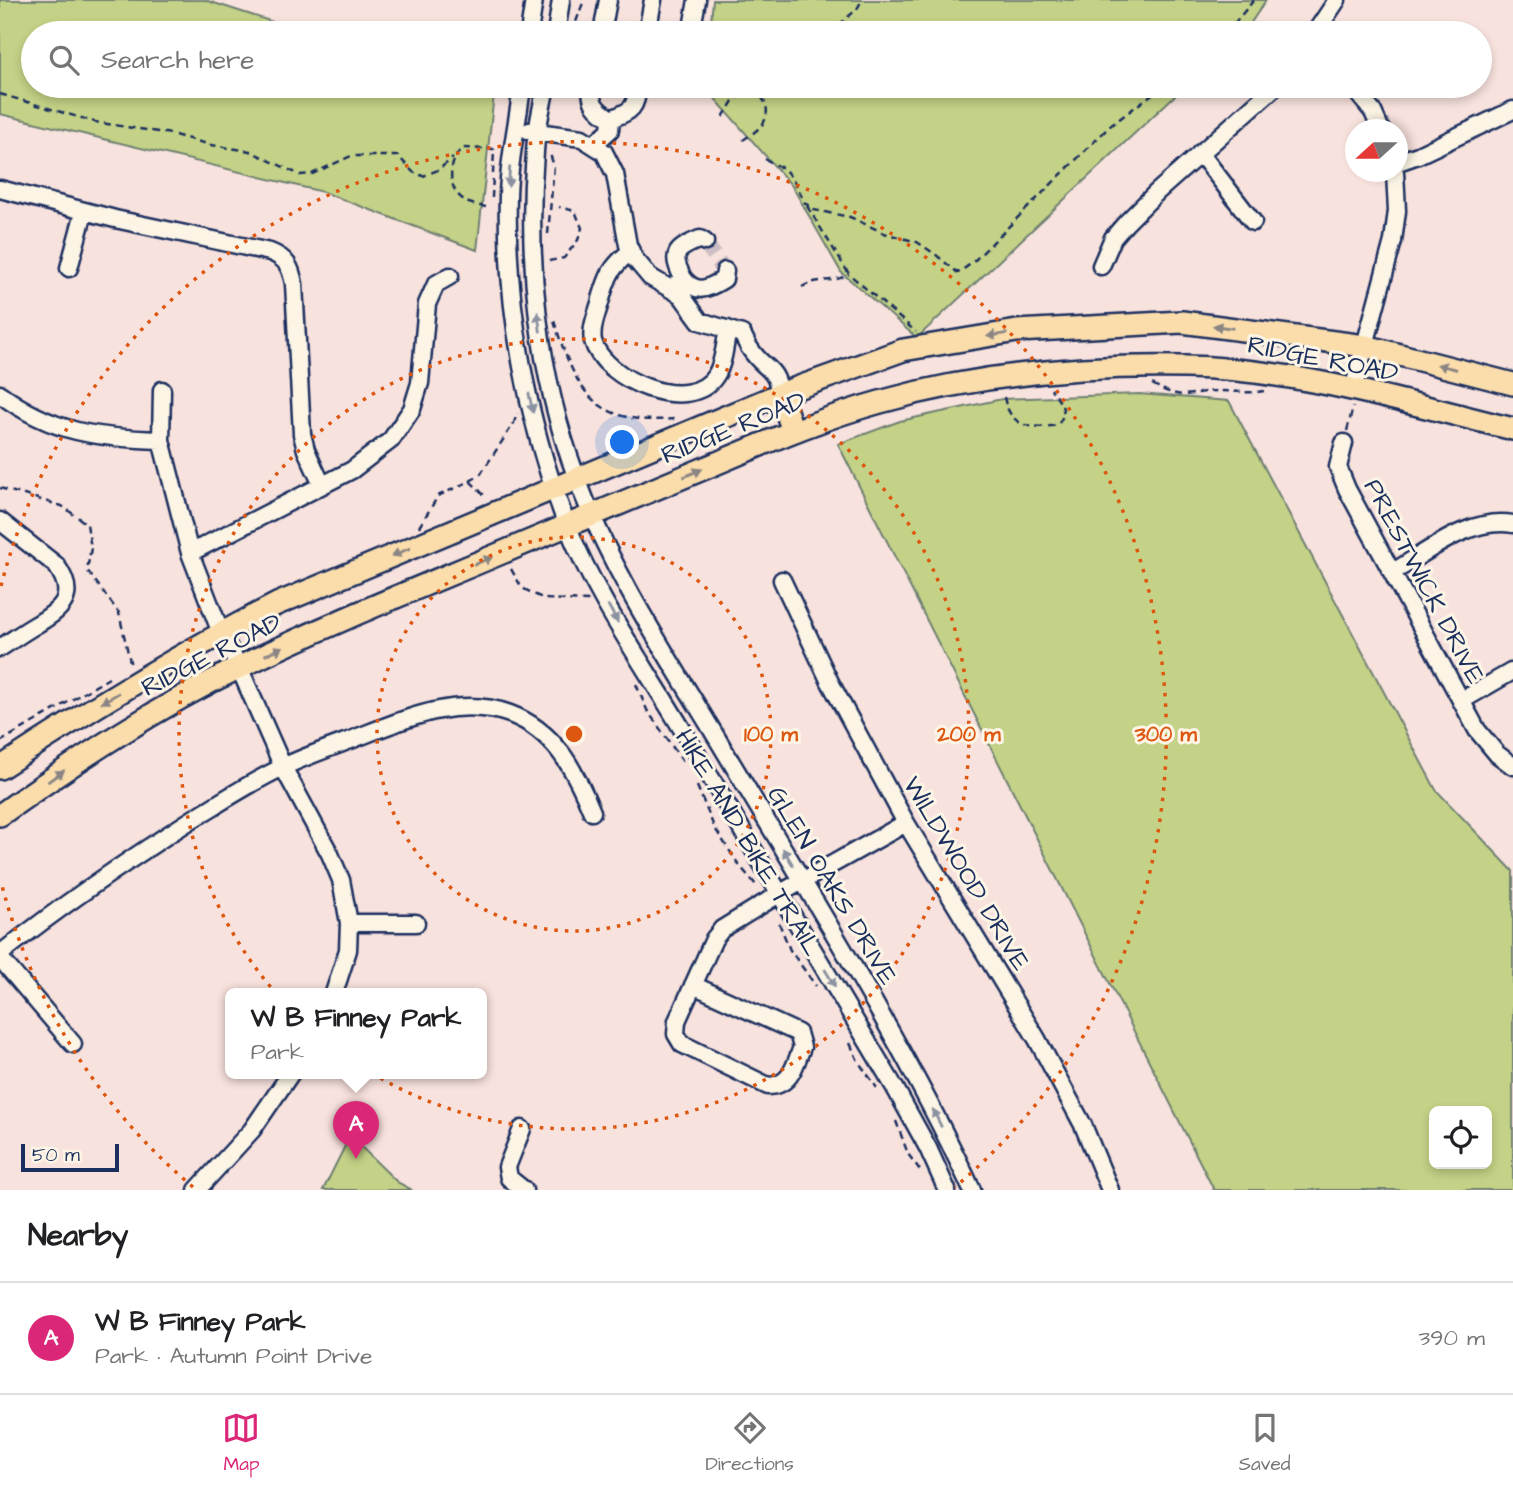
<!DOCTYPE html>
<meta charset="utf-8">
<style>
body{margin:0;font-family:"Architects Daughter",sans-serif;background:#f2f2f2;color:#202124}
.controls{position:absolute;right:21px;bottom:21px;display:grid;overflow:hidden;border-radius:10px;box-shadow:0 4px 10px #0003}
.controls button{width:63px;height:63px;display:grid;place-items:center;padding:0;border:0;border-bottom:2px solid #e0e0e0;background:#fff;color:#202124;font:35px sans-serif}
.compass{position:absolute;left:1345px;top:119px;width:63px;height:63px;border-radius:50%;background:#fff;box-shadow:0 4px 10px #0003;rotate:249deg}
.scale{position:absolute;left:21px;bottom:18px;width:98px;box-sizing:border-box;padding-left:7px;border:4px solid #1b2f5e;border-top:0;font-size:19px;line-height:24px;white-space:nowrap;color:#1b2f5e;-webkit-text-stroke:5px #fcf5e5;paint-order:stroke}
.you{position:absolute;left:623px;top:443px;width:24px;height:24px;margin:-18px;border:5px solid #fff;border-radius:50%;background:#1a73e8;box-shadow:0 0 0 10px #1a73e833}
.badge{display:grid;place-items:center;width:46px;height:46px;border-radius:50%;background:#db2777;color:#fff;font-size:23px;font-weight:700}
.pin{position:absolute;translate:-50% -58px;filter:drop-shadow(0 2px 4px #0008)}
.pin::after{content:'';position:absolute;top:37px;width:24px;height:21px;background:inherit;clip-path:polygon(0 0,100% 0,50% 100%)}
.popup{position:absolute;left:225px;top:988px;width:262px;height:91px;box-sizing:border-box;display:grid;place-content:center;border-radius:10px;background:#fff;filter:drop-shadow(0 2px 5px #0005);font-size:23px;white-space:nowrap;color:#757577}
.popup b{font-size:26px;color:#202124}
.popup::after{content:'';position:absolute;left:50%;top:100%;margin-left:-14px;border:14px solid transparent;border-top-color:#fff}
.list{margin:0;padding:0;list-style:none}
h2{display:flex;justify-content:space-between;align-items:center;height:91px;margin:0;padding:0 28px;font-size:30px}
h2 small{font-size:23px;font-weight:400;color:#757577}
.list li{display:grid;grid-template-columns:46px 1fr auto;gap:21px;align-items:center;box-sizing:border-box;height:112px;padding:0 28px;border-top:2px solid #e0e0e0}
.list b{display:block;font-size:26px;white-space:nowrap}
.list p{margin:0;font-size:23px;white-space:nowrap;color:#757577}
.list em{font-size:23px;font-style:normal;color:#757577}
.icon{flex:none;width:38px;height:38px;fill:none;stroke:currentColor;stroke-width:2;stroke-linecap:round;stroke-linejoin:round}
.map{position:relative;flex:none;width:1513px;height:1190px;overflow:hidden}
.search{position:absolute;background:#fff;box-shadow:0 4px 10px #0003;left:21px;right:21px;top:21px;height:77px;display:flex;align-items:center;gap:18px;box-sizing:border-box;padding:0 24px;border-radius:38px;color:#757577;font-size:26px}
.sheet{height:203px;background:#fff}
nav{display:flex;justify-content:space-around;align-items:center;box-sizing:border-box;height:98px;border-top:2px solid #e0e0e0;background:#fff;font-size:19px;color:#757577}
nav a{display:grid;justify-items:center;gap:4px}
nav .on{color:#db2777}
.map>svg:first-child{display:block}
.green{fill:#c3d286;stroke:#6f8072;stroke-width:2;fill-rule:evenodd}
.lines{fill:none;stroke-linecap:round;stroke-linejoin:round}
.minor-tunnel{stroke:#ccbec4;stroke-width:16;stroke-dasharray:16 8;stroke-linecap:butt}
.minor-casing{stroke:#1b2f5e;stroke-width:21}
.major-casing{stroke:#1b2f5e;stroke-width:26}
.path{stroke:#1b2f5e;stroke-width:2.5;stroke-dasharray:7 5;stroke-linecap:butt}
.minor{stroke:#fcf5e5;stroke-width:16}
.major{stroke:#fbddab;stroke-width:21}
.oneway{fill:#8c92a2}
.oneway2{fill:#8b8684}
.ring{fill:none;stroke:#de5710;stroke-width:3.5;stroke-dasharray:3.5 7}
.labels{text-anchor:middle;stroke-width:6;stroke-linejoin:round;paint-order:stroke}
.street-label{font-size:26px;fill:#1b2f5e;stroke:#fcf5e5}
.centre{fill:#de5710;stroke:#fcf5e5;stroke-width:3.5}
.ring-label{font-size:21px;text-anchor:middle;font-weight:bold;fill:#de5710;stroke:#fcf5e5;stroke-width:6;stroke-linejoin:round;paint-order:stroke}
</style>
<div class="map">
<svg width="1513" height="1190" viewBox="0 0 1513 1190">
<rect width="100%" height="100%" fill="#f8e2dd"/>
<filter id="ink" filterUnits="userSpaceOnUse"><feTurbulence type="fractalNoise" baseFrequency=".0143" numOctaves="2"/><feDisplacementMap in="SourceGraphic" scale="14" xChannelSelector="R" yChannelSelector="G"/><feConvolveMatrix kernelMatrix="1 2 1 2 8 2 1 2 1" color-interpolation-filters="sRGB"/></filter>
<g filter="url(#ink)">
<path class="green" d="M0 0H205L307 33H33V86H468L494 94 477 250 323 192 0 114Z
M713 0H1266L1250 24 1241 33H710Z
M704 86H1185L917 338 841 272 792 186Z
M1139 394 1229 401 1436 790 1513 871V1190H1214L838 444 900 421 1002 399ZM1487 1111V1164H1434V1111Z
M350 1136 397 1182 412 1190H323Z"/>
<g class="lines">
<path class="minor-tunnel" d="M705 242 725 271"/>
<defs>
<path id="minor" d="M529 33 534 0
M556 33 561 0
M602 33 608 0
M647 33 653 0
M688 33 692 28 697 0
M1315 33 1337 0
M522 86C518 122 509 158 508 195 505 306 527 422 567 525 598 603 650 673 692 746 759 860 827 974 895 1088L928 1148 947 1190
M546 86C542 107 536 130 535 152 526 261 538 373 576 476 612 575 673 664 727 755 812 898 902 1039 972 1190
M592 86C589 103 597 110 611 119
M1352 86 1373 112 1381 130
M611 119C633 110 635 109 638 86
M529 131 582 138 604 152 615 174 628 245 634 258 650 277 681 295 700 321 742 334C745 339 747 345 751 350 764 370 776 366 780 394
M594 144 610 130 611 119
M1200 153 1253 222
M1398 162 1418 155 1513 110
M0 189 115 219 270 252C286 258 291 267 294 284L302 434 306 450 322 485
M631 251C611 267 608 275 601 299 598 312 590 327 593 341 603 379 690 417 716 375 724 363 725 342 728 329
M1101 266 1113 238 1126 223 1157 192 1276 86
M69 268 84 212
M683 278C670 253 676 249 700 239L705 242
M671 289 683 278C696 295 708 289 724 279L725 271
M162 390 161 440 190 553 221 633 239 667 283 767 330 854 341 880 349 923 348 950 334 993
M1353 390 1393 241 1397 211 1395 172
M0 394C52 433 98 438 161 440
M1344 443 1338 467 1347 489 1477 730 1497 754 1513 766
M0 521 56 565C79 597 61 610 34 626 22 633 11 641 0 648
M190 553 352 470 391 440 412 409 420 383 427 304 436 284 450 276
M1393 572C1429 551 1469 517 1513 524
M782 580 830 682 906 823 1037 1039 1083 1125 1110 1190
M1461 701 1511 672
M349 923H416
M0 954C61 906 125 862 191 820 221 802 251 782 283 767 306 756 332 747 356 738 405 719 457 695 510 714 555 731 575 770 592 812
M0 958 73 1044
M693 985 798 1033 802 1047C795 1065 791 1086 768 1086L682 1044 676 1034 677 1021 714 939 722 929 779 894 906 823
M522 1129 507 1167 509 1178 524 1190
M197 1190 252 1130 291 1073"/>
<path id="major" d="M780 394 793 431
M0 768C90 709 181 653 277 604L780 394 903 350 1017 331 1182 322 1365 346 1513 384
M0 815C77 760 157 707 242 666 332 622 426 585 518 546 578 521 638 496 698 471 758 446 818 419 880 402 979 374 1084 365 1186 367 1298 369 1406 403 1513 429"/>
</defs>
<use href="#minor" class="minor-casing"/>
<use href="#major" class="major-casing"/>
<path class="path" d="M572 33 584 0
M830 33 857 9 862 0
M1226 33 1254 0
M0 94 95 122 171 134 211 145 250 151 300 175 312 174 351 156H398L413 172 423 176 438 170 453 158
M723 117 733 101 755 86
M743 140C749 136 757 131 762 125 773 111 764 90 746 92
M765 159 784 169 792 178 805 203 814 210 850 217 884 233 917 242 935 254 958 273 972 263 1110 126 1163 86
M492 198 494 149
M807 206 849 274 916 332
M486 207C481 206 474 205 469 203 446 192 447 164 462 148L494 149
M548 234 554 166 550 154
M549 261 564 258 578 240 582 228 575 211 559 207
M802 287C820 276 831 285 849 274
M554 321C576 390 593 426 674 419
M1152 384C1186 403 1188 391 1221 391 1236 391 1249 394 1264 391
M1004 397C1010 428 1031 429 1058 425L1064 414 1062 405 1051 389
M1347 431 1353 407
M470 481 480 475 514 423 517 413
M0 488 62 506 87 524 91 548 87 570 119 613 131 666
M419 527 438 496 470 481 486 497
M511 569 522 588 544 599 589 601
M636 684 647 710 683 762
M0 742 109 678
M697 786 714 827 739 865 756 885
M779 923 790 950 816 986
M850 1043 858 1061 877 1088
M896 1121 908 1154 923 1174"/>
<use href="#minor" class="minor"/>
<use href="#major" class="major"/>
</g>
<defs><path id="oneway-solid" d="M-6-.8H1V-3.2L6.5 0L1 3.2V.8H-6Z" transform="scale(1.75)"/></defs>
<g class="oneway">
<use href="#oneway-solid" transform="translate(509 177) rotate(94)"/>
<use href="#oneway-solid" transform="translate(539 322) rotate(-98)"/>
<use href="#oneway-solid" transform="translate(531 403) rotate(77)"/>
<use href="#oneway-solid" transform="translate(613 614) rotate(61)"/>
<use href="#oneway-solid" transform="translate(788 857) rotate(-121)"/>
<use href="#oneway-solid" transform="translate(830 978) rotate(59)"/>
<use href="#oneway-solid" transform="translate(937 1118) rotate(-116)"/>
</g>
<g class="oneway2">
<use href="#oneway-solid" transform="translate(1223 327) rotate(-172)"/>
<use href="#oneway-solid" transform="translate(997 335) rotate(171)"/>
<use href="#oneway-solid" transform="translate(1447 367) rotate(-166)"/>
<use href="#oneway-solid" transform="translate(693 473) rotate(-23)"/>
<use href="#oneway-solid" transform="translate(401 552) rotate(157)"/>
<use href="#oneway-solid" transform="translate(483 561) rotate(-23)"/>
<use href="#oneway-solid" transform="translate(274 651) rotate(-24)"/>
<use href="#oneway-solid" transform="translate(110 698) rotate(150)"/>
<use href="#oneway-solid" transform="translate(56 776) rotate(-35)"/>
</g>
</g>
<g class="ring">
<circle cx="574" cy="734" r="197"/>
<circle cx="574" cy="734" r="395"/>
<path d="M193 1187A592 592 0 0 1 1 882M1 586A592 592 0 1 1 955 1187"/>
</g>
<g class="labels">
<g class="street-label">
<text transform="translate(1323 358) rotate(11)" y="9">RIDGE ROAD</text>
<text transform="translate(733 427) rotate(-22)" y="9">RIDGE ROAD</text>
<text transform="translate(1425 581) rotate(62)" y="9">PRESTWICK DRIVE</text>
<text transform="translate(211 654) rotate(-27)" y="9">RIDGE ROAD</text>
<text transform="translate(749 842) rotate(59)" y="9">HIKE AND BIKE TRAIL</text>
<text transform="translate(967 873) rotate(59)" y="9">WILDWOOD DRIVE</text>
<text transform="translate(833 885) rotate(59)" y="9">GLEN OAKS DRIVE</text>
</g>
</g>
<circle cx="574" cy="734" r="10" class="centre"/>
<g class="ring-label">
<text x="771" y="741">100 m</text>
<text x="969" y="741">200 m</text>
<text x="1166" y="741">300 m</text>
</g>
</svg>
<div class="controls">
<button><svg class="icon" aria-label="locate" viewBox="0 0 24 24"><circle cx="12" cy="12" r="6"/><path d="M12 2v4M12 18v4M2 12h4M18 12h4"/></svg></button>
</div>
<svg class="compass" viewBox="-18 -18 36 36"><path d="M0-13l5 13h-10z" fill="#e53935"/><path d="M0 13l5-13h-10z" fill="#757577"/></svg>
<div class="scale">50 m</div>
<div class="you"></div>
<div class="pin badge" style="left:356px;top:1159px">A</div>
<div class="popup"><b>W B Finney Park</b>Park</div>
<div class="search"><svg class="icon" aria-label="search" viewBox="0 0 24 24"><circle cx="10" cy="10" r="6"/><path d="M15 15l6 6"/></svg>Search here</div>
</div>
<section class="sheet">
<h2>Nearby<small></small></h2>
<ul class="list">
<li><span class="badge">A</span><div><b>W B Finney Park</b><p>Park · Autumn Point Drive</p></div><em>390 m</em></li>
</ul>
</section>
<nav>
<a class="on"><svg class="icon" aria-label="map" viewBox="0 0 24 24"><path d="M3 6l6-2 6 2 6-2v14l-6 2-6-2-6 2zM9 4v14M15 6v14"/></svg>Map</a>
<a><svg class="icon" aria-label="directions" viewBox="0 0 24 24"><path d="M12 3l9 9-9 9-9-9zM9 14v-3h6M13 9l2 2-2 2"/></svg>Directions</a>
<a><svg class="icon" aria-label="saved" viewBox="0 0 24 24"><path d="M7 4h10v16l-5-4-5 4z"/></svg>Saved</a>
</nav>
